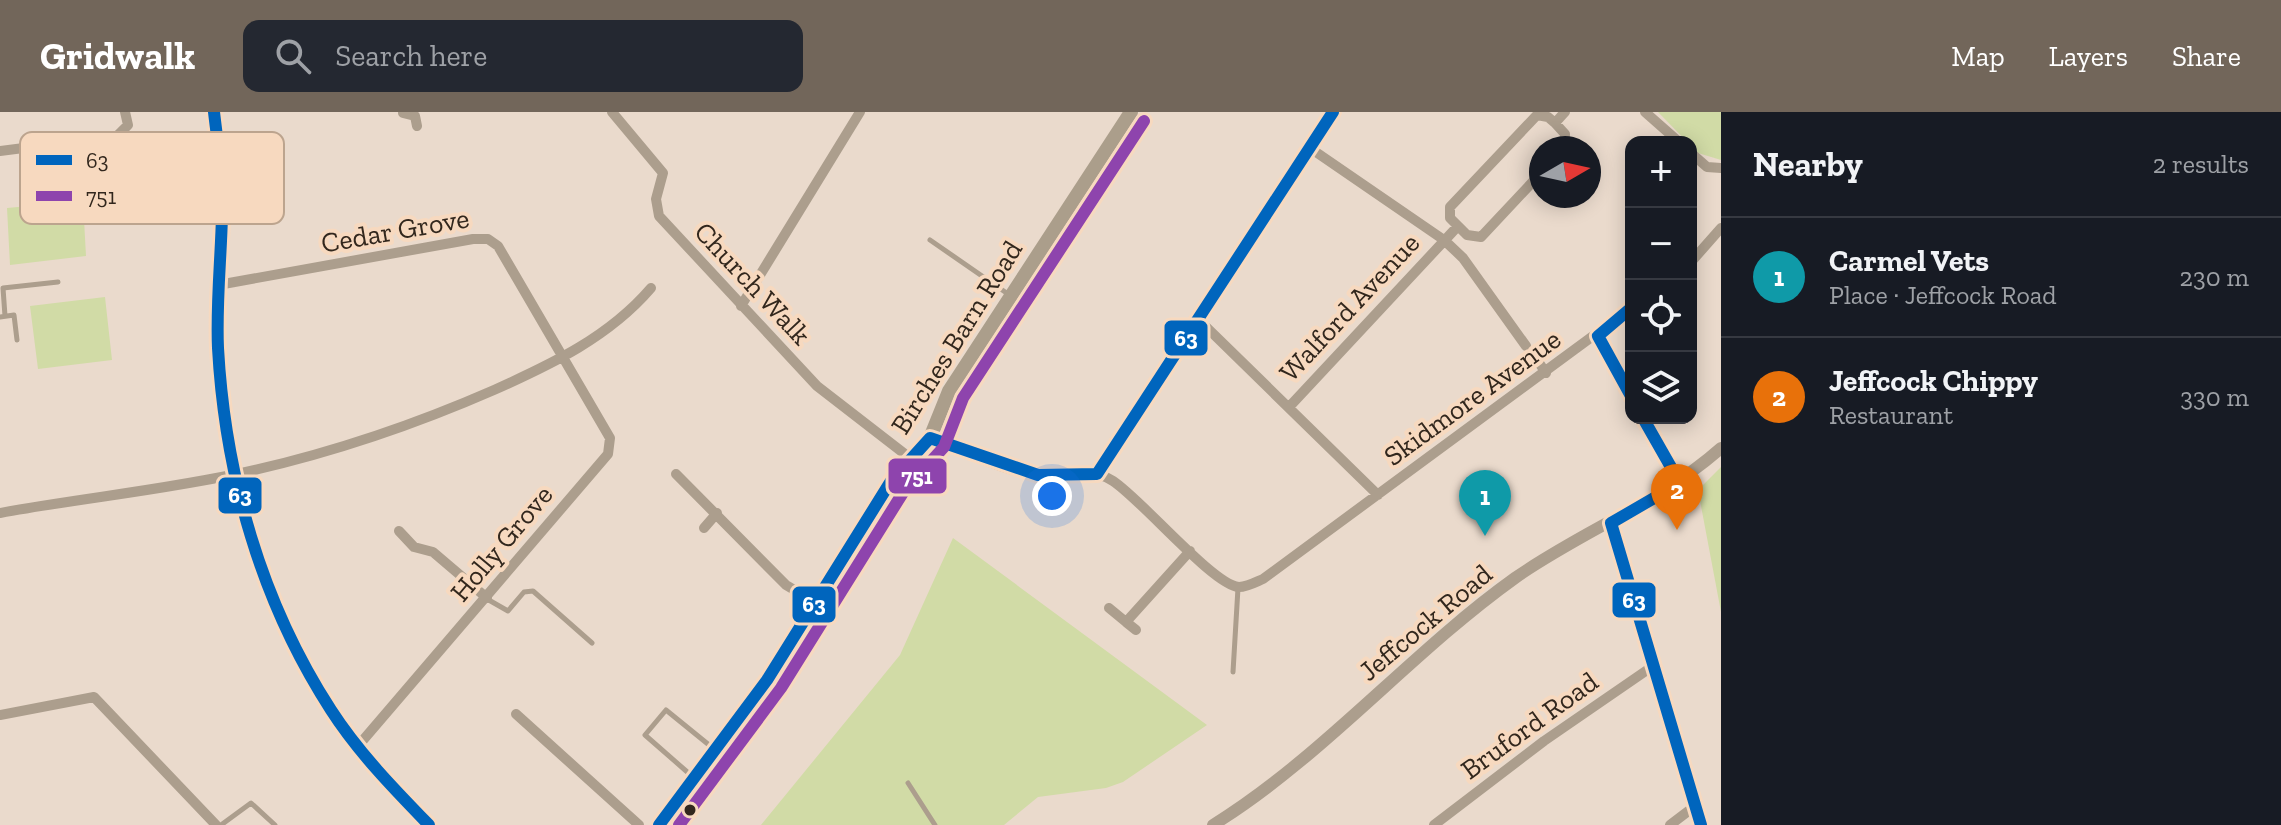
<!DOCTYPE html>
<meta charset="utf-8">
<style>
body{margin:0;font-family:"Zilla Slab",serif;background:#242831;color:#f1f3f6}
.controls{position:absolute;right:24px;top:24px;display:grid;overflow:hidden;border-radius:16px;box-shadow:0 4px 20px #0003}
.controls button{width:72px;height:72px;display:grid;place-items:center;padding:0;border:0;border-bottom:2px solid #363941;background:#171b24;color:#f1f3f6;font:40px sans-serif}
.compass{position:absolute;left:1529px;top:24px;width:72px;height:72px;border-radius:50%;background:#171b24;box-shadow:0 4px 20px #0003;rotate:81deg}
.you{position:absolute;left:1052px;top:384px;width:28px;height:28px;margin:-20px;border:6px solid #fff;border-radius:50%;background:#1a73e8;box-shadow:0 0 0 12px #1a73e833}
.badge{display:grid;place-items:center;width:52px;height:52px;border-radius:50%;background:#72665a;color:#fff;font-size:26px;font-weight:700}
.pin{position:absolute;translate:-50% -66px;filter:drop-shadow(0 2px 4px #0008)}
.pin::after{content:'';position:absolute;top:42px;width:28px;height:24px;background:inherit;clip-path:polygon(0 0,100% 0,50% 100%)}
.list{margin:0;padding:0;list-style:none}
h2{display:flex;justify-content:space-between;align-items:center;height:104px;margin:0;padding:0 32px;font-size:34px}
h2 small{font-size:26px;font-weight:400;color:#9ea1a6}
.list li{display:grid;grid-template-columns:52px 1fr auto;gap:24px;align-items:center;box-sizing:border-box;height:120px;padding:0 32px;border-top:2px solid #363941}
.list b{display:block;font-size:30px;white-space:nowrap}
.list p{margin:0;font-size:26px;white-space:nowrap;color:#9ea1a6}
.list em{font-size:26px;font-style:normal;color:#9ea1a6}
.icon{flex:none;width:44px;height:44px;fill:none;stroke:currentColor;stroke-width:2;stroke-linecap:round;stroke-linejoin:round}
.map{position:relative;flex:none;width:1721px;height:713px;overflow:hidden}
header{display:flex;align-items:center;gap:48px;box-sizing:border-box;height:112px;padding:0 40px;background:#72665a;color:#fff}
header strong{font-size:38px}
nav{display:flex;gap:44px;margin-inline-start:auto;font-size:28px}
.search{width:560px;height:72px;background:#242831;display:flex;align-items:center;gap:20px;box-sizing:border-box;padding:0 28px;border-radius:16px;color:#9ea1a6;font-size:30px}
main{display:flex}
aside{flex:1;background:#171b24}
.map>svg:first-child{display:block}
.green{fill:#d1dba6}
.lines{fill:none;stroke-linecap:round;stroke-linejoin:round}
.service{stroke:#ac9e8d;stroke-width:5}
.minor{stroke:#ac9e8d;stroke-width:10}
.tertiary{stroke:#ac9e8d;stroke-width:12}
.secondary{stroke:#ab9e8b;stroke-width:14}
.bus-1-casing{stroke:#f7d9bf;stroke-width:18}
.bus-2-casing{stroke:#f7d9bf;stroke-width:18}
.bus-1{stroke:#0065bd;stroke-width:12}
.bus-2{stroke:#8e44ad;stroke-width:12}
.bus-dot{fill:#32271d;stroke:#f7d9bf;stroke-width:3}
.labels{text-anchor:middle;stroke-width:8;stroke-linejoin:round;paint-order:stroke}
.street-label{font-size:28px;fill:#32271d;stroke:#f7d9bf}
.key{fill:#f7d9bf;stroke:#bca48e;stroke-width:2}
.key-label{font-size:22px;fill:#32271d}
.line-badge{stroke:#f7d9bf;stroke-width:3}
.badge-label{font-size:22px;text-anchor:middle;font-weight:bold;fill:#fff}
</style>
<header>
<strong>Gridwalk</strong>
<div class="search"><svg class="icon" aria-label="search" viewBox="0 0 24 24"><circle cx="10" cy="10" r="6"/><path d="M15 15l6 6"/></svg>Search here</div>
<nav><a>Map</a><a>Layers</a><a>Share</a></nav>
</header>
<main>
<div class="map">
<svg width="1721" height="713" viewBox="0 0 1721 713">
<rect width="100%" height="100%" fill="#eadacc"/>
<path class="green" d="M1658 0H1721V48L1698 41Z
M83 89 86 144 10 153 7 96Z
M105 185 112 248 38 257 30 194Z
M1721 355V500L1698 378Z
M953 426 1207 613 1123 670 1106 676 1038 685 1004 713H761L900 543Z"/>
<g class="lines">
<path class="service" d="M930 128 1008 182
M5 204 3 176 58 170
M0 205 14 203 17 228
M487 487 508 499 524 480 533 479 592 531
M1233 560 1238 476
M693 665 645 623 666 598 714 637
M908 671 935 713
M221 713 251 691 275 713"/>
<path class="minor" d="M214 0C218 34 223 69 222 103 221 147 216 192 218 236 224 360 262 494 331 598 359 640 394 677 429 713
M612 0 663 61 656 87 659 104 817 274 910 346
M1645 0 1679 30
M403 1 415 4 417 14
M1555 11 1565 22 1564 36
M1310 36 1444 128 1463 146 1526 234
M0 39 117 24 128 13 125 0
M1691 41 1707 55 1721 56
M1458 114 1467 123 1481 125 1541 61
M1691 150 1721 116
M218 173 473 127H488L498 134 610 326 608 342 358 634
M741 194 860 0
M1198 207 1378 383
M1598 224 1631 284
M1533 242 1546 261
M1290 294 1458 114 1450 106V95L1537 3 1548 5 1555 11 1565 0
M1643 306 1680 371
M930 326C962 338 1013 364 1047 364 1070 364 1092 355 1113 369 1142 388 1214 474 1239 475 1247 475 1256 470 1263 467L1631 196
M676 362 786 473 816 491
M1097 362 1333 0
M0 401C81 386 165 378 246 360 331 341 414 313 494 278 552 252 609 225 651 176
M1611 411 1701 713
M704 416 717 401
M399 419 414 435 433 440 487 486
M1109 496 1126 510
M1136 518 1126 510 1190 439
M516 602 639 713
M0 603 94 585 216 713
M1434 713 1544 629 1653 554
M1670 713 1695 694"/>
<path class="tertiary" d="M1213 713C1324 644 1409 542 1515 466 1582 419 1659 391 1721 336"/>
<path class="secondary" d="M659 713 767 568 891 369 930 326 949 279 1131 0"/>
<defs>
<path id="bus-1" d="M214 0C218 34 223 68 222 103 221 147 216 192 218 236 225 363 261 490 331 598 358 640 394 677 429 713
M1631 196 1598 224 1631 284
M1643 306 1680 371 1611 411 1701 713
M659 713 767 568 891 369 930 326 1038 363 1097 362 1333 0"/>
<path id="bus-2" d="M679 713 781 576 904 379 944 335 963 286 1144 9"/>
</defs>
<use href="#bus-1" class="bus-1-casing"/>
<use href="#bus-2" class="bus-2-casing"/>
<use href="#bus-1" class="bus-1"/>
<use href="#bus-2" class="bus-2"/>
</g>
<circle class="bus-dot" cx="690" cy="698" r="7"/>
<g class="labels">
<g class="street-label">
<text transform="translate(395 118) rotate(-10)" y="10">Cedar Grove</text>
<text transform="translate(753 171) rotate(47)" y="10">Church Walk</text>
<text transform="translate(1349 195) rotate(-47)" y="10">Walford Avenue</text>
<text transform="translate(956 225) rotate(-58)" y="10">Birches Barn Road</text>
<text transform="translate(1472 285) rotate(-36)" y="10">Skidmore Avenue</text>
<text transform="translate(501 431) rotate(-50)" y="10">Holly Grove</text>
<text transform="translate(1425 510) rotate(-40)" y="10">Jeffcock Road</text>
<text transform="translate(1529 613) rotate(-36)" y="10">Bruford Road</text>
</g>
</g>
<rect x="20" y="20" width="264" height="92" rx="12" class="key"/>
<rect x="36" y="43" width="36" height="10" fill="#0065bd"/>
<rect x="36" y="79" width="36" height="10" fill="#8e44ad"/>
<g class="key-label">
<text x="86" y="56">63</text>
<text x="86" y="92">751</text>
</g>
<g class="line-badge">
<rect x="1163" y="207" width="46" height="38" rx="8" fill="#0065bd"/>
<rect x="887" y="345" width="61" height="38" rx="8" fill="#8e44ad"/>
<rect x="217" y="364" width="46" height="39" rx="8" fill="#0065bd"/>
<rect x="1611" y="469" width="46" height="38" rx="8" fill="#0065bd"/>
<rect x="791" y="473" width="46" height="39" rx="8" fill="#0065bd"/>
</g>
<g class="badge-label">
<text x="1186" y="234">63</text>
<text x="917" y="372">751</text>
<text x="240" y="391">63</text>
<text x="1634" y="496">63</text>
<text x="814" y="500">63</text>
</g>
</svg>
<div class="controls">
<button>+</button>
<button>−</button>
<button><svg class="icon" aria-label="locate" viewBox="0 0 24 24"><circle cx="12" cy="12" r="6"/><path d="M12 2v4M12 18v4M2 12h4M18 12h4"/></svg></button>
<button><svg class="icon" aria-label="layers" viewBox="0 0 24 24"><path d="M12 4l9 5-9 5-9-5zM3 14l9 5 9-5"/></svg></button>
</div>
<svg class="compass" viewBox="-18 -18 36 36"><path d="M0-13l5 13h-10z" fill="#e53935"/><path d="M0 13l5-13h-10z" fill="#9ea1a6"/></svg>
<div class="you"></div>
<div class="pin badge" style="left:1485px;top:424px;background:#0f9aa8">1</div>
<div class="pin badge" style="left:1677px;top:418px;background:#e8710a">2</div>
</div>
<aside>
<h2>Nearby<small>2 results</small></h2>
<ul class="list">
<li><span class="badge" style="background:#0f9aa8">1</span><div><b>Carmel Vets</b><p>Place · Jeffcock Road</p></div><em>230 m</em></li>
<li><span class="badge" style="background:#e8710a">2</span><div><b>Jeffcock Chippy</b><p>Restaurant</p></div><em>330 m</em></li>
</ul>
</aside>
</main>
